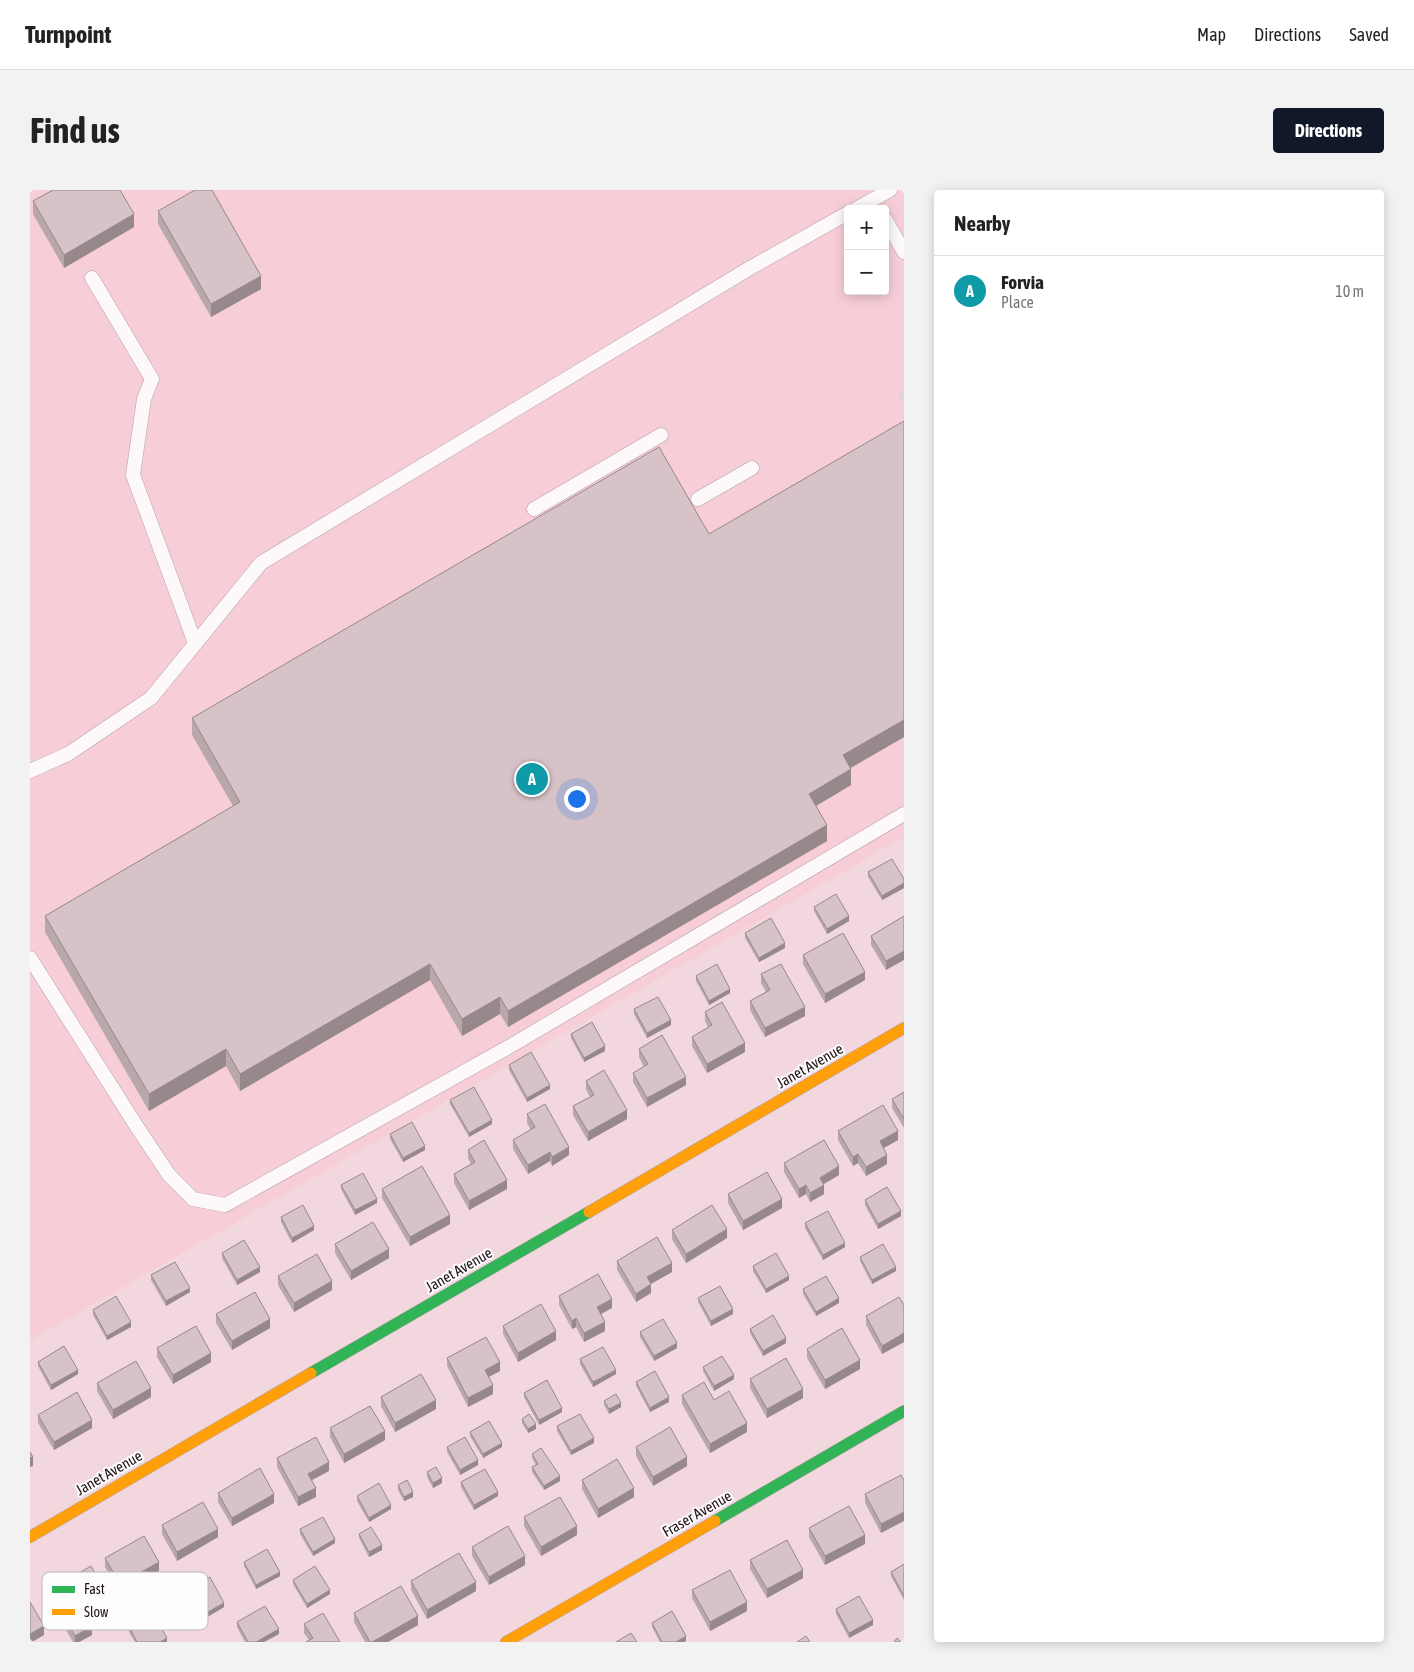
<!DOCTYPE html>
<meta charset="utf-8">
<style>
body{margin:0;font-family:"Asap Condensed",sans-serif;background:#f2f2f2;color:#222}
.controls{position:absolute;right:15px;top:15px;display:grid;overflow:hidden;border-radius:5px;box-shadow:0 2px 12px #0003}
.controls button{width:45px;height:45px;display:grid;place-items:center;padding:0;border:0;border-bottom:1px solid #e0e0e0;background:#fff;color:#222;font:25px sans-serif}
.you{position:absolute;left:546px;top:608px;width:18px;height:18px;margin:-12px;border:4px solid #fff;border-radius:50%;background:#1a73e8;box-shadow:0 0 0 8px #1a73e833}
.badge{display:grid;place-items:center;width:32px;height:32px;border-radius:50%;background:#111827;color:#fff;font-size:16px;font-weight:700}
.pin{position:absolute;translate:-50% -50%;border:2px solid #fff;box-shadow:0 1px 5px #0006}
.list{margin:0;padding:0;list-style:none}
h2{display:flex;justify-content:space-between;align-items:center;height:65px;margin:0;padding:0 20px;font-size:21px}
h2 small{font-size:16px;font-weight:400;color:#767676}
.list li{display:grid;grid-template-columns:32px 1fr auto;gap:15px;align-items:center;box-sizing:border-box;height:70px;padding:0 20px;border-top:1px solid #e0e0e0}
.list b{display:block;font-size:19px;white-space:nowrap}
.list p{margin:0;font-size:16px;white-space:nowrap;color:#767676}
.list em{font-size:16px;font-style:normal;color:#767676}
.map{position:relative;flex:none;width:874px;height:1452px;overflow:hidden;border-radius:5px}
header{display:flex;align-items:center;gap:30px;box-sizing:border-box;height:70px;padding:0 25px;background:#fff;border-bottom:1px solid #e0e0e0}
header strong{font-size:24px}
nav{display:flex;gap:28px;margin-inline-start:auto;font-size:18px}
.intro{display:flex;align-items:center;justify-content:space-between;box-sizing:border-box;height:120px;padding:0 30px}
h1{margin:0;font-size:35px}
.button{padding:12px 22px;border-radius:5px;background:#111827;color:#fff;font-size:18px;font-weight:700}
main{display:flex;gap:30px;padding:0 30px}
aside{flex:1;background:#fff;border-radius:5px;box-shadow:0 2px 12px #0003}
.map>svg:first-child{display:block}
.built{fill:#f7cdd7;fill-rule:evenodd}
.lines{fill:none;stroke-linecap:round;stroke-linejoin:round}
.lane-casing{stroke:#b4a0a5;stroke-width:15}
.fast-casing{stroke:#b4a0a5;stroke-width:12}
.slow-casing{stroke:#b4a0a5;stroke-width:12}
.path{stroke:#dcd5d6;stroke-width:3;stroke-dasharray:5 2.5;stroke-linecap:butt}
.lane{stroke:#fdf9fa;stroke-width:14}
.fast{stroke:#30b455;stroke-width:11}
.slow{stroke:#ff9f0a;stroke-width:11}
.wall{fill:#b8a7ab}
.shaded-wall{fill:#96888b}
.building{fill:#d6c2c7;stroke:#96888b}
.labels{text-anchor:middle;stroke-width:4;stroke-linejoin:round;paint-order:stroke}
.street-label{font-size:15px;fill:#221216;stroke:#fdfdfd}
.key{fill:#fdfdfd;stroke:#bbb6b8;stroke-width:1}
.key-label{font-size:14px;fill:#221216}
</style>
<header>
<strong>Turnpoint</strong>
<nav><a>Map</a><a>Directions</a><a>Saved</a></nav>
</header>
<div class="intro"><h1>Find us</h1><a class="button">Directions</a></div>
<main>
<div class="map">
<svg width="874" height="1452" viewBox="0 0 874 1452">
<rect width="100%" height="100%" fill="#f2d8de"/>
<path class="built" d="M0 0H874V647L0 1151ZM818 19H855V101H818Z"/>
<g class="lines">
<defs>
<path id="lane" d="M826 19 860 0
M855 29 874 62
M62 88 122 189 114 209 103 285 165 453
M668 309 722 278
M504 319 631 245
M0 581 38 564 121 508 231 373 720 78 818 23
M0 768 107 937 139 985 163 1009 195 1015 482 855 874 624"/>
<path id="fast" d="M281 1183 559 1022
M685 1331 874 1221"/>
<path id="slow" d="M559 1022 874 838
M0 1347 281 1183
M476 1452 685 1331"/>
</defs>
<use href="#lane" class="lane-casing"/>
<use href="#fast" class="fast-casing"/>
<use href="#slow" class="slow-casing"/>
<path class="path" d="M874 201 869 204 874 213"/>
<use href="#lane" class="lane"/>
<use href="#fast" class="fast"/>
<use href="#slow" class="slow"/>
</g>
<path class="wall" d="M3 11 104 37 34 78 3 24Z
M128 21 231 99 181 127 128 34Z
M874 231V547L821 578V595L786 616 797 651 478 837 470 824 432 846 400 790 210 901 196 876 119 921 15 742V726L203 616 162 545V528L679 344Z
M838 682 874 689V698L852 710 838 687Z
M784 717 819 731 797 744 784 721Z
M874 726 856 780 841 755V746Z
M715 743 755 758 729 772 715 748Z
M773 765 835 790 795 813 773 774Z
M731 784 775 826 735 847 720 820V811L736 802 731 793Z
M666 786 700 803 679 815 666 791Z
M604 819 641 835 617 848 604 824Z
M675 822 715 862 677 883 662 856V847L678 837 675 831Z
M541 844 575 861 554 872 541 848Z
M609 859 656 895 617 917 603 892V883L614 877 609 867Z
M479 875 520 899 497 912 479 880Z
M556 891 597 929 558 951 543 925V916L560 907 556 899Z
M874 902V938L862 918V909Z
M420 910 462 934 439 947 420 914Z
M497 924 539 965 522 976 520 971 498 984 483 959V950L501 940 497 933Z
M808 941 868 950 854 958 857 974 836 986 828 973 823 976 808 950Z
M360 944 395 960 373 972 360 949Z
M438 960 477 999 439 1020 424 993V984L441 974 438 968Z
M754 973 809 985 794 994V1004L780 1012 776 1004 769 1008 754 982Z
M311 995 347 1013 325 1025 311 999Z
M352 999 420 1034 380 1056 352 1008Z
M698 1004 752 1018 713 1040 698 1013Z
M835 1010 871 1026 848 1039 835 1015Z
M251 1027 284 1040 262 1053 251 1032Z
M775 1033 815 1057 793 1070 775 1038Z
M642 1040 697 1048 656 1073 642 1049Z
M305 1054 359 1068 321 1090 305 1063Z
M192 1063 230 1082 207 1095 192 1068Z
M830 1067 866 1081 842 1094 830 1071Z
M587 1071 642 1082 621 1094V1103L606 1112 587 1080Z
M723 1076 759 1090 736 1103 723 1081Z
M121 1085 160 1102 136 1116 121 1090Z
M248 1086 302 1100 264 1122 248 1095Z
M773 1099 809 1113 786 1126 773 1104Z
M529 1106 582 1118 571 1124 575 1141 554 1152 546 1137 542 1139 529 1115Z
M668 1108 703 1124 681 1136 668 1112Z
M874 1115V1152L852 1164 836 1135V1126Z
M63 1120 101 1137 77 1150 63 1125Z
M186 1124 240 1138 202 1160 186 1133Z
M473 1136 526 1150 488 1172 473 1144Z
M720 1139 756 1153 733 1166 720 1143Z
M610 1142 647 1158 624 1171 610 1147Z
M127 1158 181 1172 143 1194 127 1167Z
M777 1159 830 1179 795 1199 777 1168Z
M417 1168 470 1181 458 1187 463 1204 438 1217 417 1176Z
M550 1169 586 1184 563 1197 550 1174Z
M8 1172 48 1184 21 1200 8 1176Z
M673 1177 704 1189 684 1201 673 1181Z
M720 1189 773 1208 737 1228 720 1198Z
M606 1192 639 1212 620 1222 606 1196Z
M67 1193 121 1207 83 1229 67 1201Z
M494 1203 532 1222 509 1235 494 1207Z
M652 1205 684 1210 717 1242 680 1263 652 1214Z
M351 1207 406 1219 365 1242 351 1216Z
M574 1211 591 1217 579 1224 574 1215Z
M8 1225 62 1238 24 1260 8 1233Z
M492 1229 506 1239 498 1243 492 1233Z
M527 1236 564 1253 541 1265 527 1241Z
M300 1238 355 1250 314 1273 300 1247Z
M440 1242 472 1257 453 1268 440 1246Z
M417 1257 448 1275 430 1285 417 1262Z
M606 1257 657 1276 623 1296 606 1266Z
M502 1264 530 1291 514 1300 502 1282V1277L506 1275 502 1268Z
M247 1268 299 1281 282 1290 286 1307 268 1316 247 1277Z
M397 1282 412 1293 403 1298 397 1287Z
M552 1290 604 1307 568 1328 552 1299Z
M874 1290 851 1343 835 1313V1304Z
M431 1292 468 1306 444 1320 431 1297Z
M368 1295 383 1307 374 1311 368 1300Z
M188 1303 244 1313 202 1336 188 1312Z
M327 1306 361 1319 339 1332 327 1311Z
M494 1327 547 1345 511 1366 494 1336Z
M132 1335 188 1347 147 1371 132 1344Z
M779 1338 835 1354 795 1375 779 1347Z
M270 1339 305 1353 283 1366 270 1344Z
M329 1344 352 1360 339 1367 329 1348Z
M442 1357 495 1375 459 1395 442 1366Z
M75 1368 129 1381 90 1403 75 1377Z
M720 1370 773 1388 737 1408 720 1379Z
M214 1372 250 1386 226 1399 214 1376Z
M874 1374V1410L861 1386V1382Z
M37 1390 76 1411 54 1423 62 1445 49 1452H43L15 1404V1395Z
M263 1390 300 1404 277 1418 263 1394Z
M381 1391 446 1401 397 1429 381 1400Z
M662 1400 717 1421 680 1441 662 1408Z
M154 1401 194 1417 169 1432 154 1405Z
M806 1419 843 1435 819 1448 806 1424Z
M324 1423 388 1435 358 1452H335L324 1432Z
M207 1432 249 1444 234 1452H215L207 1437Z
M622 1433 656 1451 654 1452H630L622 1437Z
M274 1434 310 1452 279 1450 274 1443Z
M99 1437 137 1452H105L99 1442Z"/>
<path class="shaded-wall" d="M104 24V37L34 78V65Z
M231 86V99L181 127V114Z
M874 530V547L813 582V565Z
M821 579V595L779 620V604Z
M797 635V651L478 837V821Z
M874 693V698L852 710V706Z
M819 726V731L797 744V739Z
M755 753V758L729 772V768Z
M874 761V770L856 780V771Z
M400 774V790L210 901V884Z
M835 782V790L795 813V804Z
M700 799V803L679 815V811Z
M470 807V824L432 846V829Z
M775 817V826L735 847V838Z
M641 830V835L617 848V843Z
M715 853V862L677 883V874Z
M575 856V861L554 872V868Z
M196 859V876L119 921V904Z
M656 887V895L617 917V908Z
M520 895V899L497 912V908Z
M597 920V929L558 951V942Z
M462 930V934L439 947V943Z
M868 941V950L850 960V951Z
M395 956V960L373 972V968Z
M539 957V965L522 976V967Z
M520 962V971L498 984V975Z
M828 964V973L823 976V967Z
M857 965V974L836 986V977Z
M809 976V985L790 996V988Z
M477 990V999L439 1020V1011Z
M776 995V1004L769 1008V999Z
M794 995V1004L780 1012V1003Z
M347 1009V1013L325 1025V1020Z
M752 1009V1018L713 1040V1031Z
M871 1021V1026L848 1039V1034Z
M420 1025V1034L380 1056V1047Z
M284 1036V1040L262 1053V1048Z
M697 1039V1048L656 1073V1064Z
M815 1053V1057L793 1070V1065Z
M359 1059V1068L321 1090V1081Z
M642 1073V1082L617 1096V1087Z
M230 1077V1082L207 1095V1090Z
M866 1077V1081L842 1094V1090Z
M759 1086V1090L736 1103V1099Z
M302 1091V1100L264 1122V1113Z
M621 1094V1103L606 1112V1104Z
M160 1098V1102L136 1116V1111Z
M809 1108V1113L786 1126V1122Z
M582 1109V1118L567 1126V1117Z
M703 1119V1124L681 1136V1131Z
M546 1128V1137L542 1139V1131Z
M240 1129V1138L202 1160V1151Z
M101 1132V1137L77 1150V1146Z
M575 1132V1141L554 1152V1143Z
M526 1141V1150L488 1172V1163Z
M874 1143V1152L852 1164V1156Z
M756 1148V1153L733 1166V1161Z
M647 1153V1158L624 1171V1166Z
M181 1163V1172L143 1194V1185Z
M830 1170V1179L795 1199V1190Z
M470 1172V1181L455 1189V1180Z
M48 1180V1184L21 1200V1195Z
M586 1180V1184L563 1197V1192Z
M704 1185V1189L684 1201V1196Z
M463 1195V1204L438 1217V1208Z
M121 1198V1207L83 1229V1220Z
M773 1199V1208L737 1228V1219Z
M639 1207V1212L620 1222V1218Z
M406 1210V1219L365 1242V1233Z
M591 1213V1217L579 1224V1219Z
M532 1218V1222L509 1235V1230Z
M62 1230V1238L24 1260V1252Z
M717 1233V1242L680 1263V1254Z
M506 1234V1239L498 1243V1239Z
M355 1241V1250L314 1273V1264Z
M564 1248V1253L541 1265V1261Z
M472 1253V1257L453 1268V1264Z
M3 1267V1276L0 1277V1268Z
M657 1267V1276L623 1296V1287Z
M448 1270V1275L430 1285V1280Z
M299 1272V1281L278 1292V1284Z
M530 1286V1291L514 1300V1296Z
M412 1288V1293L403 1298V1293Z
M286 1298V1307L268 1316V1307Z
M604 1298V1307L568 1328V1319Z
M383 1302V1307L374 1311V1307Z
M468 1302V1306L444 1320V1315Z
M244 1304V1313L202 1336V1328Z
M361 1315V1319L339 1332V1328Z
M874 1322V1331L851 1343V1334Z
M547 1336V1345L511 1366V1357Z
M188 1339V1347L147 1371V1362Z
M835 1345V1354L795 1375V1366Z
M305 1349V1353L283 1366V1362Z
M352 1355V1360L339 1367V1362Z
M495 1366V1375L459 1395V1387Z
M129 1372V1381L90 1403V1394Z
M773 1380V1388L737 1408V1399Z
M250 1382V1386L226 1399V1395Z
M446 1392V1401L397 1429V1420Z
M300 1400V1404L277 1418V1414Z
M76 1402V1411L51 1425V1416Z
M717 1412V1421L680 1441V1432Z
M194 1413V1417L169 1432V1427Z
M388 1426V1435L358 1452H342Z
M843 1430V1435L819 1448V1443Z
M14 1436V1445L2 1452H0V1444Z
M62 1436V1445L49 1452H45V1446Z
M249 1439V1444L234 1452H226Z
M656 1446V1451L654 1452H646Z
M137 1448V1452H130Z"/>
<path class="building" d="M23 0H90L104 24 34 65 3 11Z
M165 0H182L231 86 181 114 128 21Z
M874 231V530L813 565 821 579 779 604 797 635 478 821 470 807 432 829 400 774 210 884 196 859 119 904 15 726 210 612 162 528 629 257 679 344Z
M862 669 874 689V693L852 706 838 682Z
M806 704 819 726 797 739 784 717Z
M874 726V761L856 771 841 746Z
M741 728 755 753 729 768 715 743Z
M813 743 835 782 795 804 773 765Z
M687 774 700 799 679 811 666 786Z
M751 774 775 817 735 838 720 811 740 800 731 784Z
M628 807 641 830 617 843 604 819Z
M692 812 715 853 677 874 662 847 682 835 675 822Z
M562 832 575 856 554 868 541 844Z
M632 845 656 887 617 908 603 883 618 874 609 859Z
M501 862 520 895 497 908 479 875Z
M574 880 597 920 558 942 543 916 564 905 556 891Z
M444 897 462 930 439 943 420 910Z
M874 902V929L862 909Z
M515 914 539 957 522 967 520 962 498 975 483 950 505 937 497 924Z
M853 915 868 941 850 951 857 965 836 977 828 964 823 967 808 941Z
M382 932 395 956 373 968 360 944Z
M454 950 477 990 439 1011 424 984 445 972 438 960Z
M794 950 809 976 790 988 794 995 780 1003 776 995 769 999 754 973Z
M392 976 420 1025 380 1047 352 999Z
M737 982 752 1009 713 1031 698 1004Z
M333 983 347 1009 325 1020 311 995Z
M857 997 871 1021 848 1034 835 1010Z
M273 1015 284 1036 262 1048 251 1027Z
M682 1015 697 1039 656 1064 642 1040Z
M798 1021 815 1053 793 1065 775 1033Z
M343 1032 359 1059 321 1081 305 1054Z
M627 1047 642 1073 617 1087 621 1094 606 1104 587 1071Z
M214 1050 230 1077 207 1090 192 1063Z
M853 1054 866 1077 842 1090 830 1067Z
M746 1063 759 1086 736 1099 723 1076Z
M287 1064 302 1091 264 1113 248 1086Z
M145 1072 160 1098 136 1111 121 1085Z
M568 1084 582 1109 567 1117 575 1132 554 1143 546 1128 542 1131 529 1106Z
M796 1086 809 1108 786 1122 773 1099Z
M690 1096 703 1119 681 1131 668 1108Z
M225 1102 240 1129 202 1151 186 1124Z
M86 1106 101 1132 77 1146 63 1120Z
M869 1107 874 1115V1143L852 1156 836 1126Z
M511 1114 526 1141 488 1163 473 1136Z
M743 1125 756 1148 733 1161 720 1139Z
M633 1129 647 1153 624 1166 610 1142Z
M166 1136 181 1163 143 1185 127 1158Z
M812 1138 830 1170 795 1190 777 1159Z
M456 1147 470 1172 455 1180 463 1195 438 1208 417 1168Z
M34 1156 48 1180 21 1195 8 1172Z
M573 1157 586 1180 563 1192 550 1169Z
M692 1166 704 1185 684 1196 673 1177Z
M756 1168 773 1199 737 1219 720 1189Z
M106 1171 121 1198 83 1220 67 1193Z
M625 1181 639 1207 620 1218 606 1192Z
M391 1184 406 1210 365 1233 351 1207Z
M517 1190 532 1218 509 1230 494 1203Z
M674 1192 684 1210 699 1201 717 1233 680 1254 652 1205Z
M47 1202 62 1230 24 1252 8 1225Z
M586 1204 591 1213 579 1219 574 1211Z
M340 1216 355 1241 314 1264 300 1238Z
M499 1224 506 1234 498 1239 492 1229Z
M550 1224 564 1248 541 1261 527 1236Z
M459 1231 472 1253 453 1264 440 1242Z
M640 1237 657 1267 623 1287 606 1257Z
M286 1247 299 1272 278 1284 286 1298 268 1307 247 1268Z
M435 1247 448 1270 430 1280 417 1257Z
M511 1258 530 1286 514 1296 502 1277 508 1274 502 1264Z
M0 1262 3 1267 0 1268Z
M587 1269 604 1298 568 1319 552 1290Z
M406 1277 412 1288 403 1293 397 1282Z
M230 1278 244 1304 202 1328 188 1303Z
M455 1279 468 1302 444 1315 431 1292Z
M871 1285 874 1290V1322L851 1334 835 1304Z
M377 1290 383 1302 374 1307 368 1295Z
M349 1293 361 1315 339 1328 327 1306Z
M530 1307 547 1336 511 1357 494 1327Z
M173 1312 188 1339 147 1362 132 1335Z
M819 1316 835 1345 795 1366 779 1338Z
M293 1327 305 1349 283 1362 270 1339Z
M478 1336 495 1366 459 1387 442 1357Z
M341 1337 352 1355 339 1362 329 1344Z
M114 1346 129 1372 90 1394 75 1368Z
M757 1350 773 1380 737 1399 720 1370Z
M237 1359 250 1382 226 1395 214 1372Z
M429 1363 446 1392 397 1420 381 1391Z
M874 1374V1406L861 1382Z
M61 1376 76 1402 51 1416 62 1436 45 1446 15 1395 34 1384 37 1390Z
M285 1376 300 1400 277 1414 263 1390Z
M700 1380 717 1412 680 1432 662 1400Z
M180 1387 194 1413 169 1427 154 1401Z
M371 1396 388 1426 342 1452H340L324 1423Z
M829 1406 843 1430 819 1443 806 1419Z
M0 1412 14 1436 0 1444Z
M235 1416 249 1439 226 1452H218L207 1432Z
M642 1421 656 1446 646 1452H632L622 1433Z
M293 1423 310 1452H276L283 1448 274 1434Z
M123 1424 137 1448 130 1452H107L99 1437Z
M601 1443 607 1452H586Z
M776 1446 780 1452H767Z
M867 1448 871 1452H864Z"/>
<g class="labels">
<g class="street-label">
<text transform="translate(780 876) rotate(-30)" y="5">Janet Avenue</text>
<text transform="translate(429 1080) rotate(-30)" y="5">Janet Avenue</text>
<text transform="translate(79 1283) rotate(-30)" y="5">Janet Avenue</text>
<text transform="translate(667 1324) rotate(-30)" y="5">Fraser Avenue</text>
</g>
</g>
<rect x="12" y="1382" width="166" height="58" rx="8" class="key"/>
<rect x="22" y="1396" width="23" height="7" fill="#30b455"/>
<rect x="22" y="1419" width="23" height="6" fill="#ff9f0a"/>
<g class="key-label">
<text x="54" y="1404">Fast</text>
<text x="54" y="1427">Slow</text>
</g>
</svg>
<div class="controls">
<button>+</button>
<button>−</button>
</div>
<div class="you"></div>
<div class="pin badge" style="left:502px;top:589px;background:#0f9aa8">A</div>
</div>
<aside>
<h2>Nearby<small></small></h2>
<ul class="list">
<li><span class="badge" style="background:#0f9aa8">A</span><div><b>Forvia</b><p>Place</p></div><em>10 m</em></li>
</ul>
</aside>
</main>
